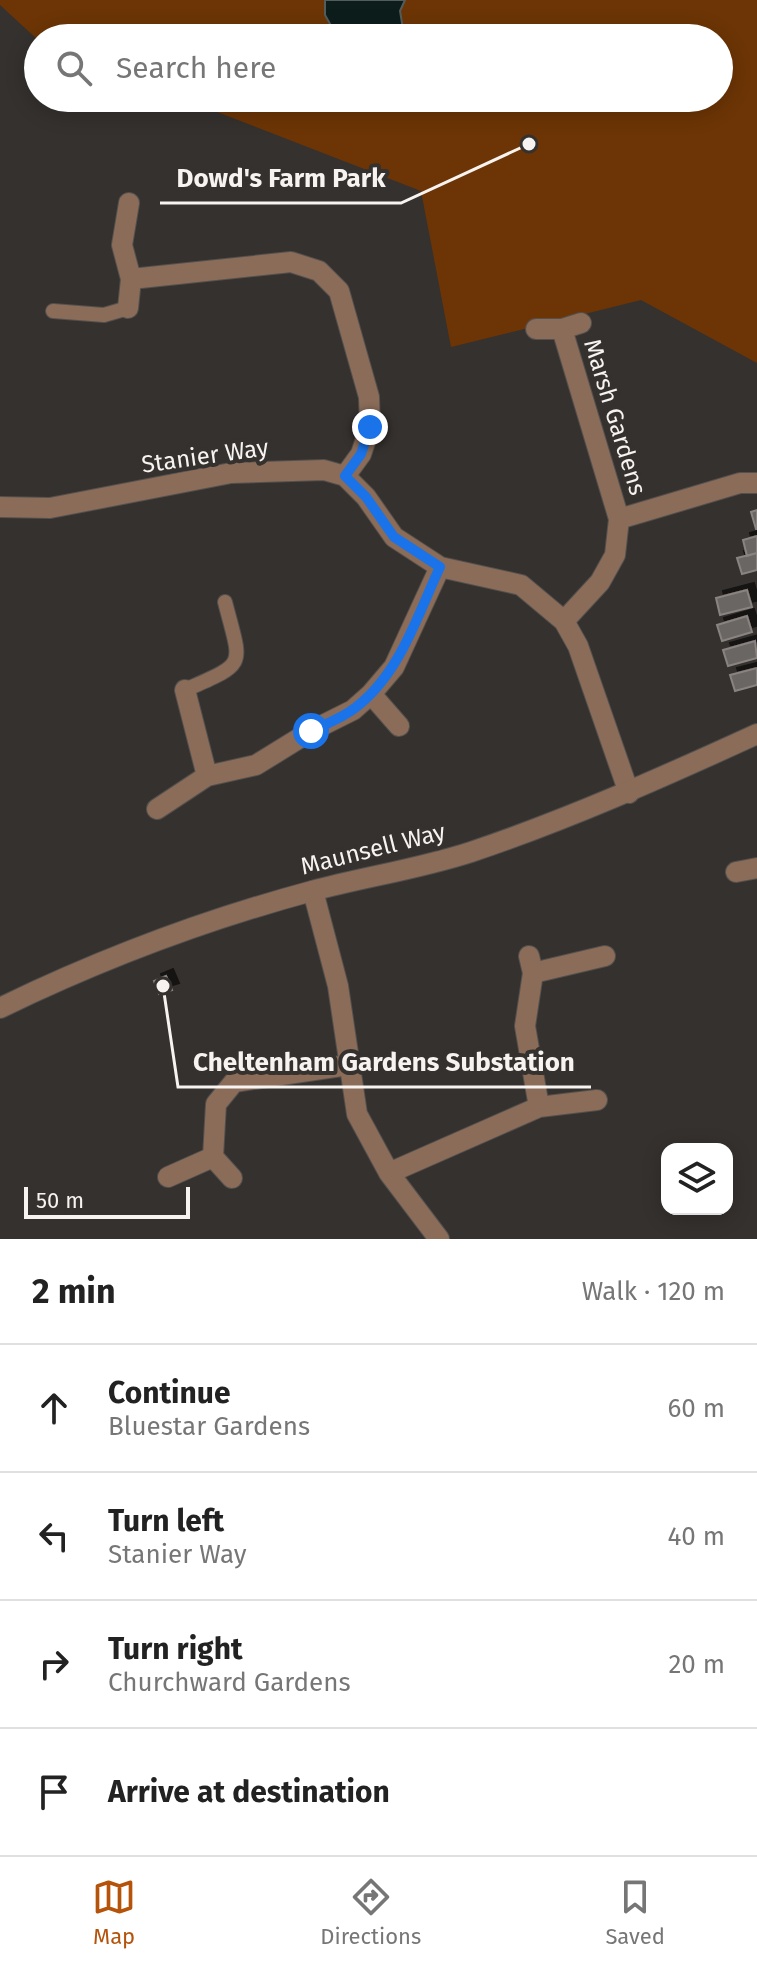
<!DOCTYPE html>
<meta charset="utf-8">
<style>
body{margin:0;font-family:"Fira Sans",sans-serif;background:#f2f2f2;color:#222}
.controls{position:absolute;right:24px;bottom:24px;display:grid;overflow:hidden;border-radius:16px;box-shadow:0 4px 20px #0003}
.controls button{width:72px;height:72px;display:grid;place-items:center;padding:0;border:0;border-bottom:2px solid #e0e0e0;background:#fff;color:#222;font:40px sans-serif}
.scale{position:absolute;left:24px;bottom:20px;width:166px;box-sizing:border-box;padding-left:8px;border:4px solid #f6f3f1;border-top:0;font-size:22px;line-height:28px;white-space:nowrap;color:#f6f3f1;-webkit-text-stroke:6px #35312f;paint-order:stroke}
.stop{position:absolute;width:24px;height:24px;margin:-18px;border:6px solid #1a73e8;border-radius:50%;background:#fff}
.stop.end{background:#1a73e8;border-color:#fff;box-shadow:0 2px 8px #0008}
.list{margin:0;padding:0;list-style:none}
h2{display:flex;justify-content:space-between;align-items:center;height:104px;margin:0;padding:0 32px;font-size:34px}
h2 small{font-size:26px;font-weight:400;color:#767676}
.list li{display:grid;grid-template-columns:52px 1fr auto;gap:24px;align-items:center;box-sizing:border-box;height:128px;padding:0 32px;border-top:2px solid #e0e0e0}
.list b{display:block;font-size:30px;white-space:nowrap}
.list p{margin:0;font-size:26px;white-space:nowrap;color:#767676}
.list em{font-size:26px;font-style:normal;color:#767676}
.icon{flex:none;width:44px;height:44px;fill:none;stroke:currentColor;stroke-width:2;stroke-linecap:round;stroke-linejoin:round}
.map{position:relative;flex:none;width:757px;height:1239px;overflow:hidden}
.search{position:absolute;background:#fff;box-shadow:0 4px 20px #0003;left:24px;right:24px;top:24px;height:88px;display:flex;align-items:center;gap:20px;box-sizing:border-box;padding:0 28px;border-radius:44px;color:#767676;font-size:30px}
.sheet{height:616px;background:#fff}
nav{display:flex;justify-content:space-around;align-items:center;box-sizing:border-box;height:112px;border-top:2px solid #e0e0e0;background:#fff;font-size:22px;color:#767676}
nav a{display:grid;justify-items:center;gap:4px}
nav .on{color:#b45309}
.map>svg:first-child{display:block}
.green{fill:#6d3505}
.water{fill:#0d1d1c;stroke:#535d5c;stroke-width:2}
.building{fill:#6b6664;stroke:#898481;stroke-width:2;filter:url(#shadow)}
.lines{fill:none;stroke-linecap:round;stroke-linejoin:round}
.service-casing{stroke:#54504e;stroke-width:16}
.minor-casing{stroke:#54504e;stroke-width:22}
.tertiary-casing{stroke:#54504e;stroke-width:22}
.service{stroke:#8a6c58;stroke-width:14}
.minor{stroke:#8a6c58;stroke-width:20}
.tertiary{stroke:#8a6c58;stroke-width:20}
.route{stroke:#1a73e8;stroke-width:10}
.labels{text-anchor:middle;stroke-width:8;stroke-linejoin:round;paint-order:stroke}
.street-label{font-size:24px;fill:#f6f3f1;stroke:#35312f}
.leader{fill:none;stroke:#f6f3f1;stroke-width:3}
.callout-dot{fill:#f6f3f1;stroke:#35312f;stroke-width:3}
.callout-label{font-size:26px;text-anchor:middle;font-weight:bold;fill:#f6f3f1;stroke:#35312f;stroke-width:8;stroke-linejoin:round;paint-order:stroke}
</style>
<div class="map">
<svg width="757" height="1239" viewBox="0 0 757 1239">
<defs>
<filter id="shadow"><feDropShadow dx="7" dy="-7" stdDeviation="0" flood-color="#0009"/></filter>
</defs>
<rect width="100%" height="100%" fill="#35312f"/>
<path class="green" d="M0 0H757V363L641 300 451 347 421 191 181 98H719V38L38 40 0 5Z"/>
<path class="water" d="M325 0H405L400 11 403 29 394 38H338L325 15Z"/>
<path class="building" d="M757 510V529H756L751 512Z
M757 536V553L747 556 743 540Z
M757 553V570L742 574 737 558Z
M747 590 752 607 720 615 716 598Z
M747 616 752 632 722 641 717 625Z
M755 641 757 658 728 666 723 650Z
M757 668V685L735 691 730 675Z
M166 976 172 990 159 994 154 981Z"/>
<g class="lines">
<defs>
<path id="service" d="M53 311 104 315 128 308
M185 690C248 662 242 668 225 602"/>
<path id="minor" d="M131 279 291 262 319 271 339 291 369 397 370 427 361 454 345 476
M128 308 131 279 122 245 129 203
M536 329H562L581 323
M562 329 619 519 615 555 600 582 564 621
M0 507 50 508 231 473 324 470 345 476 366 497 394 537 440 567 521 585 564 621 578 646 629 793
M619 519 740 483H757
M185 690 207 776
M371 694 399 726
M157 809 207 776 256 765 311 731 353 710 371 694 394 667 440 567
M736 872 757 868
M313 891 338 986 357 1114 389 1173 439 1239
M529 956 533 973 525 1026 539 1107
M533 973 605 956
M389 1173 539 1107 597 1100
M168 1177 213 1157
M232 1178 213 1157 216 1104 234 1082 348 1065"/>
<path id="tertiary" d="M0 1008C101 959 204 920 312 891 364 877 419 869 471 852 569 819 663 777 757 734"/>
</defs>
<use href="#service" class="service-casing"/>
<use href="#minor" class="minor-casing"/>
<use href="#tertiary" class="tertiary-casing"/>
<use href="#service" class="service"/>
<use href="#minor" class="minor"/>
<use href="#tertiary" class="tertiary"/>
</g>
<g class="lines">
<path class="route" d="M311 731C326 724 342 718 355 708 400 674 417 616 440 567L394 537 366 497 345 476 361 454 370 427"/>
</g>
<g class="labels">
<g class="street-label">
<text transform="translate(615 417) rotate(73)" y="8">Marsh Gardens</text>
<text transform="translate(205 456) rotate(-8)" y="8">Stanier Way</text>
<text transform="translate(373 849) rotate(-14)" y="8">Maunsell Way</text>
</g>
</g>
<path class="leader" d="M529 144L401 203H160M163 986L178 1087H591"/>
<g class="callout-dot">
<circle cx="529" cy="144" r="8"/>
<circle cx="163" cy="986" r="8"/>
</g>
<g class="callout-label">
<text x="281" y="187">Dowd's Farm Park</text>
<text x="384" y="1071">Cheltenham Gardens Substation</text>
</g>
</svg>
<div class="controls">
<button><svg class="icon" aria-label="layers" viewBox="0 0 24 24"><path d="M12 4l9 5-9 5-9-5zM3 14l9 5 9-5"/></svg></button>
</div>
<div class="scale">50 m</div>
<div class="stop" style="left:311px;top:731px"></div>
<div class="stop end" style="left:370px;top:427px"></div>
<div class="search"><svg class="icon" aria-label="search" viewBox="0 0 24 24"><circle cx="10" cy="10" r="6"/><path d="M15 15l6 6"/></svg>Search here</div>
</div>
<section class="sheet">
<h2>2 min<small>Walk · 120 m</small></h2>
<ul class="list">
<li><svg class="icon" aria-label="ahead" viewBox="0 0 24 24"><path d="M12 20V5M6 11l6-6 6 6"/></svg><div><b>Continue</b><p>Bluestar Gardens</p></div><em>60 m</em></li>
<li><svg class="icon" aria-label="left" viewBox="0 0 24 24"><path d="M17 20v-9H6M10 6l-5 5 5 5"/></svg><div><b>Turn left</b><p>Stanier Way</p></div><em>40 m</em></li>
<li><svg class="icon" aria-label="right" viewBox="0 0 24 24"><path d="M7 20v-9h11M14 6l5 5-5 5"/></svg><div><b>Turn right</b><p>Churchward Gardens</p></div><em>20 m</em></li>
<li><svg class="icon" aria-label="arrive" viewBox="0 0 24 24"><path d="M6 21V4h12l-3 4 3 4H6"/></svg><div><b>Arrive at destination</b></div></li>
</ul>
</section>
<nav>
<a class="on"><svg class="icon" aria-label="map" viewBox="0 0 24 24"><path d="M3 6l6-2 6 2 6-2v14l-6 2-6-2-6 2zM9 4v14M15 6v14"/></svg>Map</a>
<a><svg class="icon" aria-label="directions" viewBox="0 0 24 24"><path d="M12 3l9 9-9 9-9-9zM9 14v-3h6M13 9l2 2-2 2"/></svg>Directions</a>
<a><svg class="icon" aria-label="saved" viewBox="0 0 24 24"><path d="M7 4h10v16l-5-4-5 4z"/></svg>Saved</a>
</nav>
